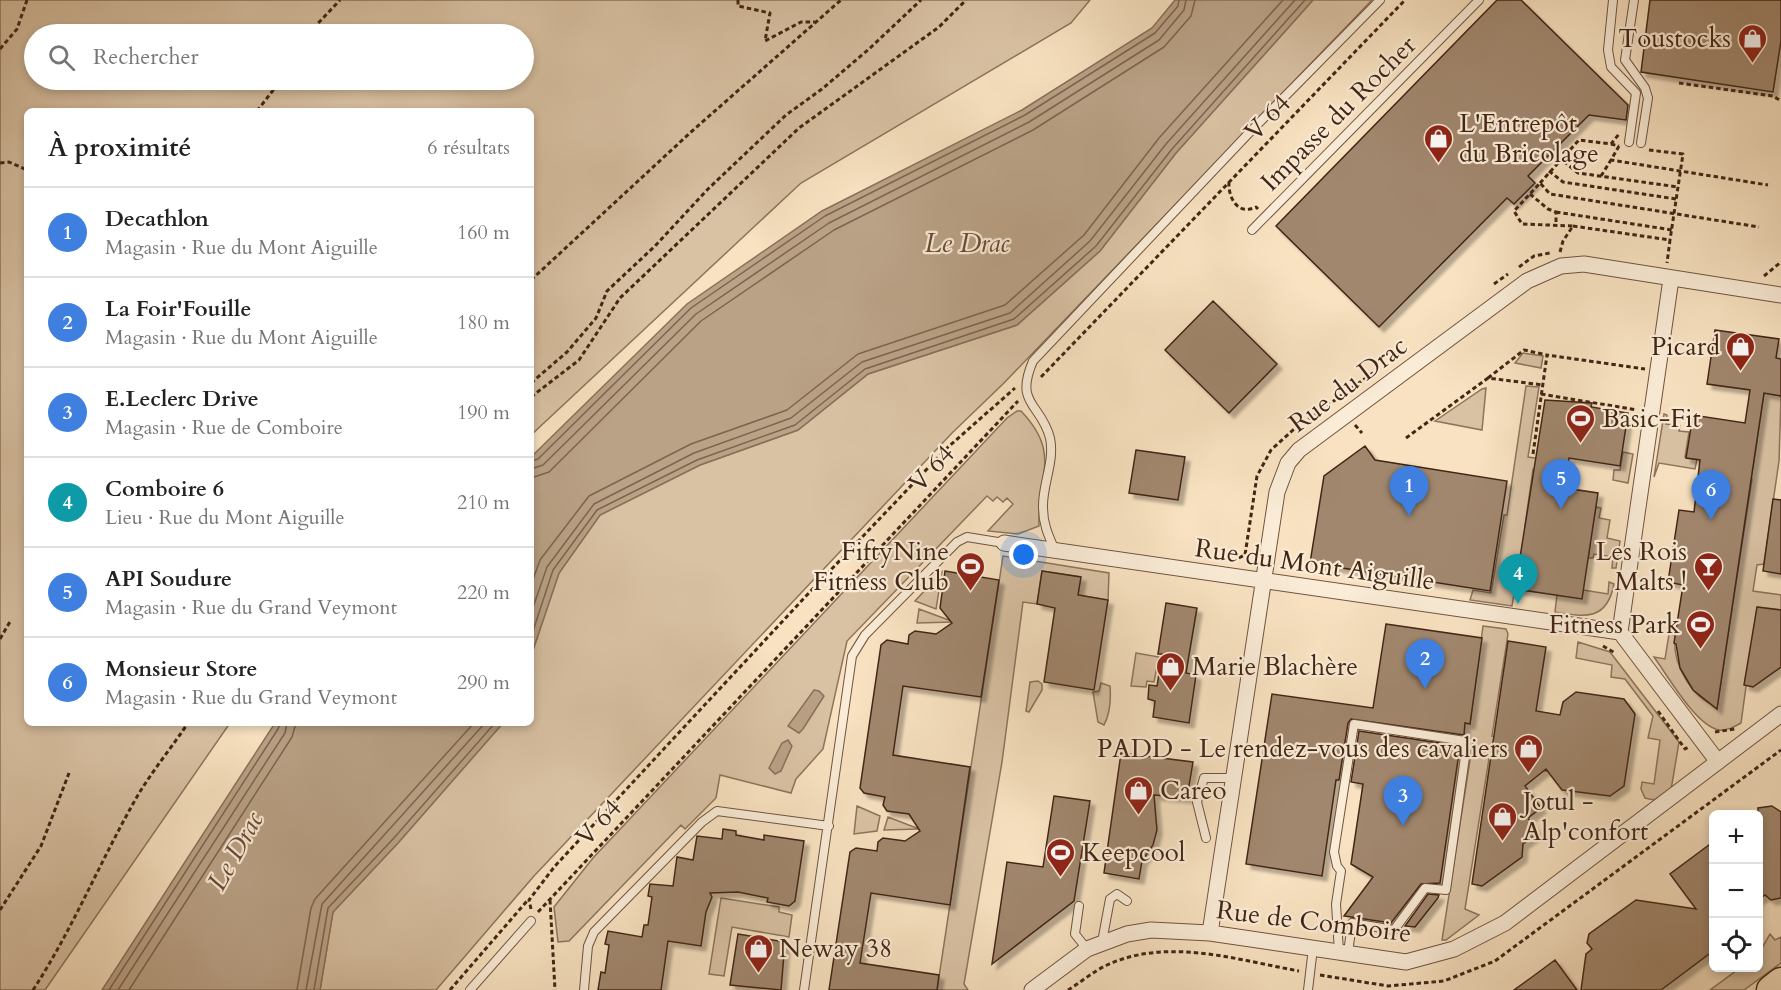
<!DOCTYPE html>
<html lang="fr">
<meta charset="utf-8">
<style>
body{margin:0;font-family:Cardo,serif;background:#f2f2f2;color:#222}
.controls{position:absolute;right:18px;bottom:18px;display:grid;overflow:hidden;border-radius:9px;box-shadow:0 3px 9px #0003}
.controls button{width:54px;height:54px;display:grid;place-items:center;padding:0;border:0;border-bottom:2px solid #e0e0e0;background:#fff;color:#222;font:30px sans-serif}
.you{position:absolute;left:1024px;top:555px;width:21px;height:21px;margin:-15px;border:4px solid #fff;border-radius:50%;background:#1a73e8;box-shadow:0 0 0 9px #1a73e833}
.badge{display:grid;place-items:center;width:39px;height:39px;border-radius:50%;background:#7c3aed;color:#fff;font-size:20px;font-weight:700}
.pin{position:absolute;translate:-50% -50px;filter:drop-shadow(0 2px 3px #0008)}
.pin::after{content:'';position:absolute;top:32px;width:21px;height:18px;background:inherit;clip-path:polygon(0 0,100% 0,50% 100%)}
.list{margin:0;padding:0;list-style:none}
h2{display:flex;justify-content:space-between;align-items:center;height:78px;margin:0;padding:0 24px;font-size:26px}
h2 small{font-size:20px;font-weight:400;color:#767676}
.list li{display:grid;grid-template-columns:39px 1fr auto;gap:18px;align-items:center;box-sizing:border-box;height:90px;padding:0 24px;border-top:2px solid #e0e0e0}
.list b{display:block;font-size:22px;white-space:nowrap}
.list p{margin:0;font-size:20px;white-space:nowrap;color:#767676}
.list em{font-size:20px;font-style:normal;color:#767676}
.icon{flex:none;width:33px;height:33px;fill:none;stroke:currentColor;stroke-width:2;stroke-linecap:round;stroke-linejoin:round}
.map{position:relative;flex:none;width:1781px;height:990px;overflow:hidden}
.search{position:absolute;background:#fff;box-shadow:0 3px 9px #0003;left:24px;top:24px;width:510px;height:66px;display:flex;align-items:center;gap:15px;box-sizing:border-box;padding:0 21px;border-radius:33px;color:#767676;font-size:22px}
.panel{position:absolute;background:#fff;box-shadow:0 3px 9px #0003;left:24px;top:108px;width:510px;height:618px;border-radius:9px}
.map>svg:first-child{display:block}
.green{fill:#d9c2a4;stroke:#8e745c;stroke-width:1.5;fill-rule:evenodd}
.water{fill:#baa287;stroke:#8a7059;stroke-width:1.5}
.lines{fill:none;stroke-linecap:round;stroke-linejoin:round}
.shore{stroke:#7e644e;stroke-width:1.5}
.building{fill:#a1876e;stroke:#432515;stroke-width:1.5;filter:url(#shadow)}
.lane-casing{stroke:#705440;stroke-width:10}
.street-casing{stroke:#705440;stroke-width:17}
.highway-casing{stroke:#432515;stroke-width:31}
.path{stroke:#432515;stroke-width:3;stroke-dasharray:4.5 3;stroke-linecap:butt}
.lane{stroke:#faecd7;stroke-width:8}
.street{stroke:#faecd7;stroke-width:15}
.highway{stroke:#f8e2c1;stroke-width:28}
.labels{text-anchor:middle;stroke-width:4.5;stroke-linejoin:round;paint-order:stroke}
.poi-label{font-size:26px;fill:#432515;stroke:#faecd7;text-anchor:start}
.street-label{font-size:26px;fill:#432515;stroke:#faecd7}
.water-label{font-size:27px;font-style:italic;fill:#674a37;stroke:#faecd7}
</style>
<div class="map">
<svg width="1781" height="990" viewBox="0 0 1781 990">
<defs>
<filter id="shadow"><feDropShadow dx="5" dy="5" stdDeviation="1.5" flood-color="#0004"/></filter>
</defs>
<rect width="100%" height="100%" fill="#f8e2c1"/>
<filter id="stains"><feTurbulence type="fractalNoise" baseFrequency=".00333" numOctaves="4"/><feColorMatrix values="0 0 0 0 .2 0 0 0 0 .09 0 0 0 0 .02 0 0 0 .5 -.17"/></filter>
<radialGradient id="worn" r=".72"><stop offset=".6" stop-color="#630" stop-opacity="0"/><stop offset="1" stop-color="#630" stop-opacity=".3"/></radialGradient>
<path class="green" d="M0 0H1090L1071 23 801 183 531 435V111H27V723H230L45 990H0ZM34 34H524V80H34Z
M1313 0H1372L1004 383 952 433 534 876 436 990H320L333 912 398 843 503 723H531V656L559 573 600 515 700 465 798 430 868 374 1017 325 1100 251 1176 153Z
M1523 353 1543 356 1541 368 1515 363Z
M1526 386 1539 387 1528 457 1549 460 1547 471 1533 469 1525 526 1591 536 1596 507 1601 508 1599 518 1610 520 1607 538 1620 541 1616 568H1612L1613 557 1594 554 1593 558H1588L1590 546 1524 536 1512 606 1470 600 1473 590 1491 593 1504 515H1507Z
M1486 388 1482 430 1435 421 1482 389Z
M1764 393 1781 396 1779 461 1764 564 1757 565 1753 591 1781 595V610L1757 607 1741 723C1734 727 1727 731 1719 730 1696 726 1668 676 1654 657L1665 659 1669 634 1675 635C1672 662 1689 696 1717 707L1752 479 1702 471 1703 460 1753 467Z
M1017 411H1021C1062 454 1037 475 1039 526L1018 534 988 531 1013 504 1007 498 1003 502 997 497 993 501 987 496 847 641 823 749 796 779 791 793 720 775 716 798 685 829 681 825 569 941 558 942 554 907 593 858 1007 418Z
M1664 414 1667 415 1666 424 1680 426 1679 431 1689 432 1685 457 1697 459 1695 469 1659 463 1654 477Z
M1623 452 1633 454 1628 483 1613 480 1614 470H1620Z
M1003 556 1109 573 1108 600 1078 595 1080 577 1042 571 1037 604 1023 602 1002 762 964 984 968 990H937Z
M942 572 936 609 915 601Z
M1609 582 1614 584C1607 621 1585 617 1555 612L1557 595 1583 590 1608 594Z
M919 609 954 622 917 623Z
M1483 626 1506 629 1508 634 1492 736 1556 745 1552 772 1540 770 1491 746 1465 909 1479 915 1446 940H1442L1473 741 1468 735 1381 721 1384 711 1470 723Z
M1578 642 1610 652 1679 742 1671 790 1654 800 1645 798 1641 789 1642 782 1654 784 1660 740 1648 738 1653 716 1625 679 1611 677 1612 665 1576 658Z
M1136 653 1159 657 1154 682 1147 681 1146 687 1131 686Z
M1038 681 1042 684V690L1029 712 1026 711 1030 682Z
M1101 683 1110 686C1111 699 1110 714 1104 725L1098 722 1093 692 1099 691Z
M857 806 880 816 877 831 854 834Z
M888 817 919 829 884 830Z
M721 898 779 907V912L792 915 789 937 732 927 724 976 709 974Z
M1770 934 1775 940 1781 937V963L1744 990H1710L1740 968H1758L1759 953Z"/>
<path class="water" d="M1175 0H1313L1176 153 1100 251 1017 325 868 374 798 430 700 465 600 515 559 573 531 656V457L687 304 822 211 1022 110 1152 28Z
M814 690 819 691 824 696 803 729 799 733 788 726Z
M275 723H503L398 843 333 912 320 990H102Z
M788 740 792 746 781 771 775 774 769 768 782 743Z"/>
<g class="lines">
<path class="shore" d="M531 461 538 459 691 308 825 216 1025 115 1155 33 1178 6 1179 0
M531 469 543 465 696 314 829 223 1029 122 1159 40 1184 10 1186 0
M531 478 549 472 701 321 834 230 1033 130 1164 47 1191 16 1195 0
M531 585 540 560 589 496 691 444 787 410 858 354 1005 305 1084 235 1159 138 1283 0
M531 613 547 567 594 504 694 453 791 418 862 362 1010 313 1090 241 1166 144 1295 0
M531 637 553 570 597 510 697 460 795 425 865 369 1014 319 1096 246 1172 149 1305 0
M109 990 278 729 280 723
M118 990 285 733 287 723
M129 990 292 737 296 723
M297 990 311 908 315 899 474 723
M306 990 322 904 485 723
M314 990 328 908 393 839 495 723"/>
</g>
<path class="building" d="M1497 0H1521L1628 105 1626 120 1589 115 1528 176 1535 183 1514 204 1507 198 1379 327 1276 226Z
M1650 0H1781V41L1773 92 1641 72Z
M1213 301 1277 364 1229 413 1165 350Z
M1715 330 1779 339 1776 358 1781 359V396L1764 393 1717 709 1693 690 1680 668 1676 644 1674 643 1683 585 1668 582 1679 510 1694 512 1700 460 1686 458 1693 415 1745 423 1750 390 1707 384Z
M1545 400 1592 403 1591 407 1628 413 1620 466 1569 458 1565 488 1598 493 1582 599 1515 589Z
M1365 446 1375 460 1507 481 1490 591 1310 563 1324 476Z
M1136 450 1185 457 1178 500 1129 493Z
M1773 499 1781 500V574L1763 571Z
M945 571 999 580 981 697 903 686 893 755 970 767 950 905 871 893 860 963 939 975 937 990H829L850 852 856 848 877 851 878 842 883 838 905 841 920 831 909 814 887 811 883 805 885 797 864 793 860 788 881 645 887 640 908 644 909 635 915 631 936 634 952 623 940 608Z
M1042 571 1081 577 1078 595 1108 600 1094 690 1044 682 1055 608 1037 604Z
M1166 603 1197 608 1186 673 1196 675 1189 723 1153 717 1155 701 1148 699 1149 685 1157 686 1162 654H1158Z
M1757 607 1781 610V667L1753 687 1744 685Z
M1386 624 1482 638 1470 724 1465 723 1464 735 1351 719 1348 723 1339 780H1336L1322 876 1246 864 1272 694 1373 708Z
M1508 641 1546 647 1536 711 1560 715 1563 702 1576 692 1624 699 1635 714 1624 786 1610 796 1562 790 1546 769 1525 786 1541 808 1528 818 1538 833 1523 844 1522 857 1482 886 1472 884Z
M1359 731 1460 746 1440 883 1421 884 1391 923 1344 916 1373 877 1351 864 1363 784 1351 782Z
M1121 753 1193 762 1187 798 1154 795 1157 830 1153 845 1142 861 1139 879 1104 873Z
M1054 796 1090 801 1074 901 992 964 1007 862 1043 867Z
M1772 806 1781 812V898L1771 900 1765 895 1758 900V808Z
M723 829 736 831V835L764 840V835L804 841 795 901 789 906 767 902 768 898 738 892 710 893 712 897 706 912 701 946 668 941 661 990H598L601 972 605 973 609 945 605 944 608 931 642 937 644 925H648L652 897 648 896 650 884 673 886 677 857 693 860 697 836 722 839Z
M1713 842V951L1661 990H1581L1586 954 1592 949 1587 943 1589 934 1636 900 1696 909 1670 874Z
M1428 894 1439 895 1438 898 1415 927 1405 926Z
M738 934 785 942 781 990 730 985Z
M1555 960 1577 990H1514L1532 977Z"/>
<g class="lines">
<defs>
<path id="lane" d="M1613 0 1608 50 1611 67 1636 93 1629 142
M1634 0 1625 60 1645 88 1648 98 1641 143
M1252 230 1479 0
M1054 548C1048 535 1043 523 1043 508 1042 485 1055 462 1050 438 1041 403 1014 405 1033 361L1248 134 1380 0
M1206 838 1197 802 1204 778H1233
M1079 906 1075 934 1087 949
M1102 942 1110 899 1117 894 1127 901
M1339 952 1336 904 1341 871 1337 866 1334 852 1354 724 1465 741 1466 750 1446 890 1425 888 1394 930 1352 923 1348 953
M470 990 531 921
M584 990 588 946 594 932 702 822 717 811 829 826
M804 990 852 656 865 635 957 542 967 537 1004 543
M1308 990 1313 948"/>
<path id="street" d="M1671 279 1620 632 1718 762
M1004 543 1620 632
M1210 933 1277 492 1288 463 1299 450 1527 281 1561 266 1584 264 1781 295
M1032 990 1087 949 1127 934 1151 930 1210 933 1406 962 1454 949 1505 923 1781 714"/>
<path id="highway" d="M1771 990 1781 982"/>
</defs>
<use href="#lane" class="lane-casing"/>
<use href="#street" class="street-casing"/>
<use href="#highway" class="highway-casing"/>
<path class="path" d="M738 0V6L770 13 765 41 801 22H815
M308 34 340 0
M0 49 17 29 27 0
M1679 83 1773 96 1781 101
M257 111 281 80
M1611 144 1619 146
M1619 146 1611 160 1768 185
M1649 150 1683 154 1670 240
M1552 152 1578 173 1678 187
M0 163 9 162 27 170
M1549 171 1563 182 1676 199
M1601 176 1611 160
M1229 182C1228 198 1238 216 1256 207L1258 209
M1540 183 1579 140 1611 144 1619 134
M1530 194 1548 209 1556 212V224
M1556 212 1672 230
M1573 226 1670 240 1667 263
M1560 252 1563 241 1573 226 1522 224 1514 211 1540 183 1550 194 1759 227
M1519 267 1534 256 1550 253
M1764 276 1781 262
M531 280 691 132 841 0
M1494 284 1508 274
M1041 377 1405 0
M1488 378 1524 350 1547 355
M531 383 567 352 596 318 607 291 655 246 708 189 786 115 822 89 869 49 921 0
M1541 394 1637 410
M531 397 579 360 620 298 799 128 939 27 966 0
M1355 425 1362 433
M1406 438 1488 378 1543 385
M1533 454 1547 355 1645 369
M1232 561 1245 555 1257 476 1271 450 1293 430 1380 368
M0 639 11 620
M1603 646 1615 653
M1658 711 1685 749 1689 747
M1715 732 1735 729
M550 900 555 990
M531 909 529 900 555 866 806 596 947 448 1015 388
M0 910 41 846 69 773
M538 912 1018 401
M1320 975 1388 986 1444 981 1495 961 1781 750
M33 990C73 929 101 859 138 795 153 770 172 747 188 723
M450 990 527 901
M1068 990C1081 982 1094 971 1107 965 1168 937 1237 960 1299 971"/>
<use href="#lane" class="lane"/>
<use href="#street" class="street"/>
<use href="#highway" class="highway"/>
</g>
<defs>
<symbol id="shop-pin" viewBox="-11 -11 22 30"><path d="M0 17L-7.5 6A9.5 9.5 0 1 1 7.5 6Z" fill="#8f2418" stroke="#faecd7"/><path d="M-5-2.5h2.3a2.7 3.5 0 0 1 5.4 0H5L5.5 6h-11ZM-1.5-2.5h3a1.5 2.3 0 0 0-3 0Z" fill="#fff"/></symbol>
<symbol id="stadium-pin" viewBox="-11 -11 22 30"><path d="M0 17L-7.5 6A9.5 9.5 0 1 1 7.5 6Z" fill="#8f2418" stroke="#faecd7"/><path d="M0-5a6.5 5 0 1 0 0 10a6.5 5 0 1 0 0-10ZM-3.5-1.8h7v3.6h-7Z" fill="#fff"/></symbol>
<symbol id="bar-pin" viewBox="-11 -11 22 30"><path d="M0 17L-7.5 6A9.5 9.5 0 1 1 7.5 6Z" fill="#8f2418" stroke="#faecd7"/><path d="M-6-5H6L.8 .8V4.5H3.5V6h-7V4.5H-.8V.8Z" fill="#fff"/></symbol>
</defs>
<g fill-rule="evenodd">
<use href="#shop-pin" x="1736" y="22" width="33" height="45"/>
<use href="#shop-pin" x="1422" y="122" width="33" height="45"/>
<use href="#shop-pin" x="1724" y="330" width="33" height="45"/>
<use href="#stadium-pin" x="1564" y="402" width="33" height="45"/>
<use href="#stadium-pin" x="954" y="550" width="33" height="45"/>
<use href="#bar-pin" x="1692" y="550" width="33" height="45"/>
<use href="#stadium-pin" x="1684" y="608" width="33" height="45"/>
<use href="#shop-pin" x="1154" y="650" width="33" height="45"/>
<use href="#shop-pin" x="1512" y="732" width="33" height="45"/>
<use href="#shop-pin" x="1122" y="774" width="33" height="45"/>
<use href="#shop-pin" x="1486" y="800" width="33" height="45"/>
<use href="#stadium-pin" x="1044" y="836" width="33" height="45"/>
<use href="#shop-pin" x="742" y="932" width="33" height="45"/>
</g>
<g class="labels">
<g class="poi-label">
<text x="1731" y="47" text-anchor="end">Toustocks</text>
<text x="1459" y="132">L'Entrepôt<tspan x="1459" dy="30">du Bricolage</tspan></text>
<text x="1720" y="355" text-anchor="end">Picard</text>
<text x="1602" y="427">Basic-Fit</text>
<text x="949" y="560" text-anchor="end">FiftyNine<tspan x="949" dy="30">Fitness Club</tspan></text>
<text x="1687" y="560" text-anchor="end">Les Rois<tspan x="1687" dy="30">Malts !</tspan></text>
<text x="1680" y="633" text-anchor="end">Fitness Park</text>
<text x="1192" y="675">Marie Blachère</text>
<text x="1508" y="757" text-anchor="end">PADD - Le rendez-vous des cavaliers</text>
<text x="1160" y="799">Careo</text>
<text x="1523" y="810">Jotul -<tspan x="1523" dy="30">Alp'confort</tspan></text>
<text x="1082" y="861">Keepcool</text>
<text x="779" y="957">Neway 38</text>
</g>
<g class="street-label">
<text transform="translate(1338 113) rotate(-45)" y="9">Impasse du Rocher</text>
<text transform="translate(1267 117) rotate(-46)" y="9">V 64</text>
<text transform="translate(1348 384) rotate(-37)" y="9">Rue du Drac</text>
<text transform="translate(931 468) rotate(-47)" y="9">V 64</text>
<text transform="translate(1315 564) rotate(8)" y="9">Rue du Mont Aiguille</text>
<text transform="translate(598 822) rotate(-47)" y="9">V 64</text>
<text transform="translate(1314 921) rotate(7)" y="9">Rue de Comboire</text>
</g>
<g class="water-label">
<text x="967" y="252">Le Drac</text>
<text transform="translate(235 851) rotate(-61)" y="9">Le Drac</text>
</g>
</g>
<rect width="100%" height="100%" filter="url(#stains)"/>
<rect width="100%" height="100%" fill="url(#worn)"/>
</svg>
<div class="controls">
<button>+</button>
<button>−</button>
<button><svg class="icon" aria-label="locate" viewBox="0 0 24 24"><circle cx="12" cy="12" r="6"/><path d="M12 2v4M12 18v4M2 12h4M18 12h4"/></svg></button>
</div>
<div class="you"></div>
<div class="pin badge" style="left:1409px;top:516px;background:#3f7fe0">1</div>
<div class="pin badge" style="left:1425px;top:689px;background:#3f7fe0">2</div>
<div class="pin badge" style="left:1403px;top:826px;background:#3f7fe0">3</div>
<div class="pin badge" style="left:1518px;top:604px;background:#0f9aa8">4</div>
<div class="pin badge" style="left:1561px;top:509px;background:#3f7fe0">5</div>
<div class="pin badge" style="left:1711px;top:520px;background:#3f7fe0">6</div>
<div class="search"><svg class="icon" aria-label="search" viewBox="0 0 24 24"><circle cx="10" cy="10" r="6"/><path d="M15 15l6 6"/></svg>Rechercher</div>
<section class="panel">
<h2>À proximité<small>6 résultats</small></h2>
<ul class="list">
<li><span class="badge" style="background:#3f7fe0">1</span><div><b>Decathlon</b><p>Magasin · Rue du Mont Aiguille</p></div><em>160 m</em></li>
<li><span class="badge" style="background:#3f7fe0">2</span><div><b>La Foir'Fouille</b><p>Magasin · Rue du Mont Aiguille</p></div><em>180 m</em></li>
<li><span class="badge" style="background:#3f7fe0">3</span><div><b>E.Leclerc Drive</b><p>Magasin · Rue de Comboire</p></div><em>190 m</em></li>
<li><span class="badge" style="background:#0f9aa8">4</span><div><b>Comboire 6</b><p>Lieu · Rue du Mont Aiguille</p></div><em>210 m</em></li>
<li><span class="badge" style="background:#3f7fe0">5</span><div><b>API Soudure</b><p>Magasin · Rue du Grand Veymont</p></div><em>220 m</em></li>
<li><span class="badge" style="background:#3f7fe0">6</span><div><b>Monsieur Store</b><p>Magasin · Rue du Grand Veymont</p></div><em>290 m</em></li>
</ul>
</section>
</div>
